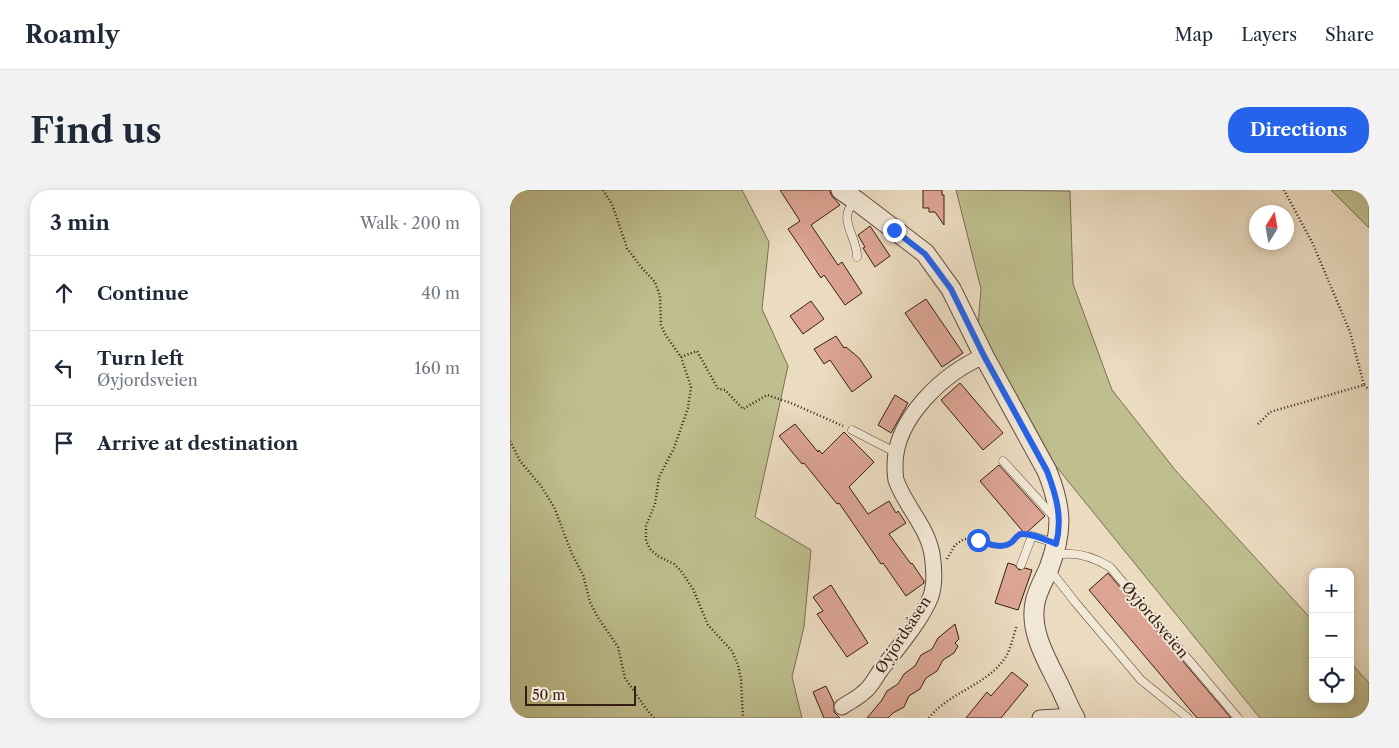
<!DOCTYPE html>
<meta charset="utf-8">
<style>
body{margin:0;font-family:"Libre Caslon Text",serif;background:#f2f2f3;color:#1f2937}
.controls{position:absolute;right:15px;bottom:15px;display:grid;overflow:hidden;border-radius:10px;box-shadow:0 2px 8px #0003}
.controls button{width:45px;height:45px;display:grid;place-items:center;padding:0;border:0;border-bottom:1px solid #e0e1e3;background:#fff;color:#1f2937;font:25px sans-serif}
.compass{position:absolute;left:739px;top:15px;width:45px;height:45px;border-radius:50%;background:#fff;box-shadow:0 2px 8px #0003;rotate:11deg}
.scale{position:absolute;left:15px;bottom:12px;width:111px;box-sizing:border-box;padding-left:5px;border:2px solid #371e14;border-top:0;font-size:14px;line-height:18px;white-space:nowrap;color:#371e14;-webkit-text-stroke:4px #f2e8d6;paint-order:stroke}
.stop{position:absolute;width:15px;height:15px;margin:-11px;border:4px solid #2563eb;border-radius:50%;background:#fff}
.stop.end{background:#2563eb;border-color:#fff;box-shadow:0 1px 5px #0008}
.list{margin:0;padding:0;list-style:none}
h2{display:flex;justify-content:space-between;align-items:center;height:65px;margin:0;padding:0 20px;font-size:21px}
h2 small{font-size:16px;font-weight:400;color:#747a83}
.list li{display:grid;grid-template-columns:32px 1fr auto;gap:15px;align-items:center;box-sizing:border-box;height:75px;padding:0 20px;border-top:1px solid #e0e1e3}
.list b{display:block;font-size:19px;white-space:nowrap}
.list p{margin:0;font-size:16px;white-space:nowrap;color:#747a83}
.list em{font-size:16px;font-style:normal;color:#747a83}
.icon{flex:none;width:28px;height:28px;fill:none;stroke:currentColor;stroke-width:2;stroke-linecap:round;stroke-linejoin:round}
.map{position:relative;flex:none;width:859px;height:528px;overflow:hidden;border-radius:20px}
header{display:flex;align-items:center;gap:30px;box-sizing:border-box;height:70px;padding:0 25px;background:#fff;border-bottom:1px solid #e0e1e3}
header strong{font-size:24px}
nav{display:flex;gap:28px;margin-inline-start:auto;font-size:18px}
.intro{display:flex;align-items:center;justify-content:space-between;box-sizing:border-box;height:120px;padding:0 30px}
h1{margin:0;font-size:35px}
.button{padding:12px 22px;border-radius:20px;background:#2563eb;color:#fff;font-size:18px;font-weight:700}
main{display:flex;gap:30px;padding:0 30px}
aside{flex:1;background:#fff;border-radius:20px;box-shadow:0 2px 8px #0003}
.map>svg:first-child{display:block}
.green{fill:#bebe8e;stroke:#7a6e51}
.building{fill:#dba493;stroke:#371e14}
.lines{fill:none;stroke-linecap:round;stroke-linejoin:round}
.service-casing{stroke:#644d3f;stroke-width:9}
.minor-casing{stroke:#644d3f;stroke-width:17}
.tertiary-casing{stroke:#644d3f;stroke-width:21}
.path{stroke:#371e14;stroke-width:2.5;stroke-dasharray:1 2.5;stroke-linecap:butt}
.service{stroke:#f2e8d6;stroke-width:8}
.minor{stroke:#f2e8d6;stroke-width:15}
.tertiary{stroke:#f2e8d6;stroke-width:19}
.route{stroke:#2563eb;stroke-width:6}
.labels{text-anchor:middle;stroke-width:4;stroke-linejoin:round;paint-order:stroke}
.street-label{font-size:15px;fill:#371e14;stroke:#f2e8d6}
</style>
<header>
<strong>Roamly</strong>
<nav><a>Map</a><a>Layers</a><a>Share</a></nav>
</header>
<div class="intro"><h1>Find us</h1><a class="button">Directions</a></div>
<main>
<aside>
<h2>3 min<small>Walk · 200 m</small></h2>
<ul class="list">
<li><svg class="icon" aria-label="ahead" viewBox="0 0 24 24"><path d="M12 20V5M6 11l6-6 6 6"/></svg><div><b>Continue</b></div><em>40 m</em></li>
<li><svg class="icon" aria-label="left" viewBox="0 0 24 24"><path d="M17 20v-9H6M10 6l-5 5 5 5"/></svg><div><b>Turn left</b><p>Øyjordsveien</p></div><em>160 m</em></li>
<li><svg class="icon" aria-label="arrive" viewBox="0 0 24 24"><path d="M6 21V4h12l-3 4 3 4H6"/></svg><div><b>Arrive at destination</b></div></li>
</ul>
</aside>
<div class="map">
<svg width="859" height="528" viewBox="0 0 859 528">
<rect width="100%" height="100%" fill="#ebdbc0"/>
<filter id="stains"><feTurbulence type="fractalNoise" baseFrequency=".004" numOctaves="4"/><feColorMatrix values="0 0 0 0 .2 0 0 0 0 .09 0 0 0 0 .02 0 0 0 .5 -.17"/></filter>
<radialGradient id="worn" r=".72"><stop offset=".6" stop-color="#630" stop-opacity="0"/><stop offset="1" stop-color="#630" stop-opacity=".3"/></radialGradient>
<path class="green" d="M0 0H232L259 52 252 119 278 176 245 327 301 360 294 437 282 487 292 528H0Z
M446 0 560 1 563 94 602 200 666 281 803 431V509H840V472L859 493V528H750L545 275 468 135 471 99Z
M821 0H859V38Z"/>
<path class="building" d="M270 0H320L321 5 330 15 301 35 328 75 332 72 352 103 335 115 314 85 311 88 278 39 290 31Z
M413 0H432V5H434V35L425 22H419V18H413Z
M360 36 380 66 365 77 353 58 355 57 348 45Z
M416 109 453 163 432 177 395 123Z
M301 111 314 129 293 144 280 126Z
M326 146 334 158 336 157 349 168 362 187 342 202 320 170 314 174 304 159Z
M450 193 493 243 473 260 431 210Z
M385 205 398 213 381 243 368 235Z
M285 234 308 262 309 260 312 264 334 242 364 272 339 297 358 324 379 311 386 323 388 321 396 333 379 344 401 374 402 373 414 391V393L396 406 373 373 371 374 329 313 327 314 294 273 292 274 269 246Z
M489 275 535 326 515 344 470 291Z
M498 373 505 375 509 380 515 378 522 380 508 420 485 413Z
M598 383 721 528H687L579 400Z
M321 395 358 453 337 467 307 424 313 421 303 407Z
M445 434 449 449 445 453 448 456 444 463 433 470 427 481 416 488 410 499 399 506 394 517 383 523 378 528H357L372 510 377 501 388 494 394 484 405 476 411 465 422 459 428 448Z
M502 482 518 495 491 528H456L477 502 481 506Z
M316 496 324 513V522L330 528H314L303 502Z"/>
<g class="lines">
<defs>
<path id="service" d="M346 12C325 26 348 48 347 67
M342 240 385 262
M493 271 545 328
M545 365C564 361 584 367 600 377L728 528
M511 375 522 346 545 353
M540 380 565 412 631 490 678 528"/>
<path id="minor" d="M332 517C339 512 348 508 354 502 361 497 365 488 370 481 386 460 412 430 421 406 425 394 424 377 422 364 417 336 395 316 386 290 385 285 385 279 385 275 385 228 434 183 474 166
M530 528 563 526"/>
<path id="tertiary" d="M331 0 347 11 415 63 441 99 474 166 537 281C552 318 553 341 539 378 534 390 527 401 525 413 519 442 538 472 550 497 555 507 559 518 565 528"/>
</defs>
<use href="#service" class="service-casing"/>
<use href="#minor" class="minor-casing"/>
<use href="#tertiary" class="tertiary-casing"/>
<path class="path" d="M93 0 102 14 117 58 131 77 145 92 150 106 151 135 155 144 171 167 181 197 178 218 164 258 149 287 145 314 136 336V351L140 359 148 366 164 374 171 381 183 399 198 435 222 461 228 475 231 489 233 528
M171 167 187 161 208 199 215 200 233 219 257 205 281 213 333 236
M854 195 859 200
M748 234 760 222 854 195 840 142 803 54 774 0
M0 251 10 271 31 296 44 317 62 364 73 385 80 412 87 426 108 457 115 488 134 516 144 528
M437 369 445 355 454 349C468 349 485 361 499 355 504 352 506 347 511 344
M419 528C439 502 476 496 495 468 501 459 503 446 507 435"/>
<use href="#service" class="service"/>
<use href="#minor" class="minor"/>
<use href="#tertiary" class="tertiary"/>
</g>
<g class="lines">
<path class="route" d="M384 40 415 64 441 99 474 166 537 281C546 305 553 328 546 354 536 350 522 343 511 344 507 345 505 349 502 352 492 360 478 354 468 350"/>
</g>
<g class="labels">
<g class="street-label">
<text transform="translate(645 430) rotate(50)" y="5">Øyjordsveien</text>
<text transform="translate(393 445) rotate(-57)" y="5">Øyjordsåsen</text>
</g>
</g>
<rect width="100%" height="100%" filter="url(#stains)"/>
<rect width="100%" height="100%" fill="url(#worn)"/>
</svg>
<div class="controls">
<button>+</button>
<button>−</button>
<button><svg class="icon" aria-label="locate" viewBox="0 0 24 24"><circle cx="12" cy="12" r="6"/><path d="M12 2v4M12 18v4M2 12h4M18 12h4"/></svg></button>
</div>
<svg class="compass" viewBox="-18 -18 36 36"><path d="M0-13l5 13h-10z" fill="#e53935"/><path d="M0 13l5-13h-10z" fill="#747a83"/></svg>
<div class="scale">50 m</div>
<div class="stop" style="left:468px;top:350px"></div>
<div class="stop end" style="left:384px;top:40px"></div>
</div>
</main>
